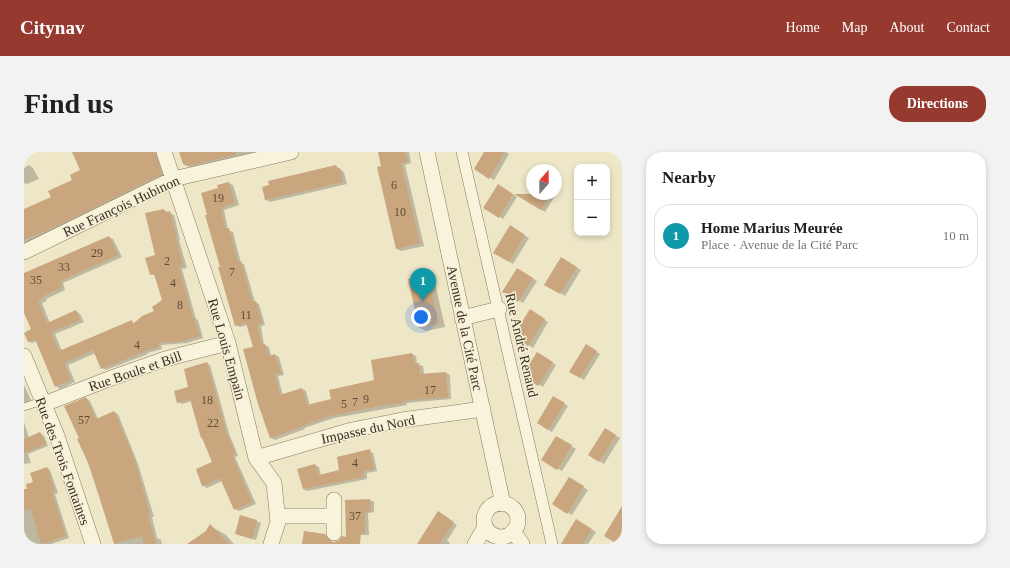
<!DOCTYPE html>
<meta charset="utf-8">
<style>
body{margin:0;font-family:Georgia,serif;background:#f2f2f2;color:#202124}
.controls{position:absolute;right:12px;top:12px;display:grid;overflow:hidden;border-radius:8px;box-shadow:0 2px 6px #0003}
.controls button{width:36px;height:36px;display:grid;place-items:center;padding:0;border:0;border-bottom:1px solid #e0e0e0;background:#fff;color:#202124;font:20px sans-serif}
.compass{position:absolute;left:502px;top:12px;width:36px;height:36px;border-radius:50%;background:#fff;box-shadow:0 2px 6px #0003;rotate:21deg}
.you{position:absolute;left:397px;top:165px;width:14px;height:14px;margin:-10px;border:3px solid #fff;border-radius:50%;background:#1a73e8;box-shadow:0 0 0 6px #1a73e833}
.badge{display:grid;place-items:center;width:26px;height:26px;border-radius:50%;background:#96392f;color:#fff;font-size:13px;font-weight:700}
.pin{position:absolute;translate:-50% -33px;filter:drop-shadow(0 1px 2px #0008)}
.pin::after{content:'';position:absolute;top:21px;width:14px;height:12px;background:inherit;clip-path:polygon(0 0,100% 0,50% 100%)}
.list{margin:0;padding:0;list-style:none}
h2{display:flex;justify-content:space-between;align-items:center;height:52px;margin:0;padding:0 16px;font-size:17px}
h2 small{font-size:13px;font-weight:400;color:#757577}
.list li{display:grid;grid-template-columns:26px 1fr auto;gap:12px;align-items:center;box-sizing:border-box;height:64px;margin:0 8px 8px;padding:0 8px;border:1px solid #e0e0e0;border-radius:16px}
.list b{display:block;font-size:15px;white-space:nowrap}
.list p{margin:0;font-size:13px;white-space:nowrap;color:#757577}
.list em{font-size:13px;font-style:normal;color:#757577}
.map{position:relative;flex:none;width:598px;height:392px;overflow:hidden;border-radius:16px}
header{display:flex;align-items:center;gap:24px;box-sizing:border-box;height:56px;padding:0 20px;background:#96392f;color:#fff}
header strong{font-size:19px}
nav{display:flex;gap:22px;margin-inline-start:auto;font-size:14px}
.intro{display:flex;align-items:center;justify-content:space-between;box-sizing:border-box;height:96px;padding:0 24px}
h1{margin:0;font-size:28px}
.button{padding:10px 18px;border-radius:16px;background:#96392f;color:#fff;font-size:14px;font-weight:700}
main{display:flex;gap:24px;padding:0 24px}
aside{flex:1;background:#fff;border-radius:16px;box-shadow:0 2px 6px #0003}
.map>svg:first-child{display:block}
.shadow{fill:#0003}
.building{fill:#caa67f}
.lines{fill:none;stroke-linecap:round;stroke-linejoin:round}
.service-casing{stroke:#89795d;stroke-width:8}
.pedestrian-casing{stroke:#89795d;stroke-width:12}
.minor-casing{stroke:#89795d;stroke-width:16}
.service{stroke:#f8f3db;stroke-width:7}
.pedestrian{stroke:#f8f3db;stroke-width:11}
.minor{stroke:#f8f3db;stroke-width:15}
.labels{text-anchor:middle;stroke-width:3;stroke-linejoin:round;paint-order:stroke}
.number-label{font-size:12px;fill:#5e4d38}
.street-label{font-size:14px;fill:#3a2f20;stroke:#f5f0d7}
</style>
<header>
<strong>Citynav</strong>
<nav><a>Home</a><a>Map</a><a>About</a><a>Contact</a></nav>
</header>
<div class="intro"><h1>Find us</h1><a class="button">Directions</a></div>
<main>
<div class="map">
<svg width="598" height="392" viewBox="0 0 598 392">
<rect width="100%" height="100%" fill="#ede6c7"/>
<path class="shadow" d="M49 0H133L141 24 28 79 0 91V56L1 58 28 46 49 28 58 19Z
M156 0H236L168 16 160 12Z
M358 0H385L387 11 381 13 400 94 377 99 373 97 359 15Z
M461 0H482L485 2 470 28 451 17Z
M5 13 9 16 15 27 3 32 0 31V16Z
M312 14 320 20 323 32 246 50 242 48Z
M205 31 209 33 215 53 200 58 204 78 209 80 217 111 220 112 231 150 235 152 241 173 237 174 240 193 245 195 247 204 251 203 255 205 260 223 254 224 259 244 278 237 282 239 286 254 308 248 352 228 388 202 392 204 393 212 399 214 400 222 422 221 426 223 427 247 382 251 383 253 310 266 280 276 281 277 251 288 247 286 223 211 230 195 224 173 216 175 212 173 185 63 196 37 195 34Z
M532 31 537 34 521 60 503 49 508 40V42H532Z
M474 33 493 45 479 67 460 56Z
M140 58 150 63 156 88H155L163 116 158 117 172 167 174 168 179 186 163 191 137 193 138 197 123 201 124 202 82 218 78 216 72 201 44 213 51 230 36 237 32 234 13 189 8 191 4 189 8 178 0 144V123L85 85 89 87 98 105 39 131 41 138 22 147 23 149 18 151 26 171 52 159 56 162 60 170 31 182 38 199 107 170 111 171 131 159 139 148 132 124 126 122 132 104Z
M486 75 505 86 489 112 470 100Z
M538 107 557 118 541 144 522 132Z
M494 117 513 129 499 151 480 140Z
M403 123 410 127 421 175 402 179 396 176Z
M506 159 524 170 509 196 490 184Z
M562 193 576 202 560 228 546 219Z
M513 201 532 213 519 235 499 224Z
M183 211 186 213 206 285 207 286 214 304 211 305 232 352 215 359 211 357 198 329 183 336 179 334 173 318 189 310 168 249 158 252 154 250Z
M0 233 8 250 0 253Z
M530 245 544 254 528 280 514 271Z
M62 246 66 249 74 267 90 260 94 262 114 312 130 365H128L133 386 137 388 138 392H91L56 287Z
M0 270 5 286 16 281 20 284 24 294 4 302 7 311 0 312Z
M582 277 596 286 580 312 566 303Z
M533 285 552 297 538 319 519 308Z
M346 299 349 301 353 319 343 321V327L283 339 279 337 291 313 295 315 297 323 317 319Z
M23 316 26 318 34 341 31 342 45 386 27 392H3L0 383V338L4 337Z
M545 326 564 338 548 363 530 352Z
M346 348 350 350V360L344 361 345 383H326L322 349Z
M414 361 433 373 423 389 426 391 425 392H394Z
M552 368 572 380 564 392H540Z
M232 369 237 371 232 388 212 382Z
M186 374 202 383 210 392H185L183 379Z
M301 383 305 385 308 391 316 388 319 392H279Z"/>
<path class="building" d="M48 0H131L138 22 39 71 0 88V57L27 45 24 39 48 28 46 23 56 18Z
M155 0H212V3L163 14 159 12Z
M354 0H381L384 9 377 11 396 91 372 97 353 15 357 14Z
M460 0H481L465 27 450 17Z
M312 13 313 17 316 16 319 30 241 48 238 35 245 33 244 29Z
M205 30 211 51 197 56 201 77 205 76 214 110 217 109 228 150 232 149 238 171 233 172 238 193 241 192 245 204 251 202 257 221 251 222 256 243 278 236 283 253 307 247 305 238 350 228 347 208 388 201 390 211H395L396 222 422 220 424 245 379 249V251L360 253 306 264 277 274 278 275 246 286 234 252 219 197 229 195 222 171 211 174 194 115H196L181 63H183L177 41 194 36 193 33Z
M474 32 489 42 475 66 459 56Z
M490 42H527L517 58Z
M140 57 141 61 146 59 153 86H152L159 114 155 115 169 166 170 165 176 184 159 189 134 191 135 195 120 199V200L77 217 69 198 40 211 47 228 31 235 11 187 4 190 0 181 7 177 0 161V121L85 84 94 103 36 129 38 135 18 145 19 146 14 149 23 171 52 158 56 168 27 180 35 199 108 168 109 172 118 164 130 159 128 155 138 148 130 122 126 123 121 106 131 103 121 61Z
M486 73 501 83 485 110 469 101Z
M537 105 553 115 536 142 520 133Z
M493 116 509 126 494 150 478 140Z
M403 122 415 172 395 176 384 127Z
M506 157 521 167 504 194 489 184Z
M562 192 573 199 556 226 545 220Z
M513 200 529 210 514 234 498 224Z
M183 210 203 283H204L211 302 208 303 228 350 210 358 196 326 178 334 172 317 188 310 178 286H177L166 247 153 251 150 239 164 235 160 217Z
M529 244 541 251 524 278 513 271Z
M62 245 72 267 90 259 93 265 111 309 126 363H124L132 392H120L118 384 90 392 66 315 53 287 55 286 40 254Z
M581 276 592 283 575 310 564 303Z
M16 280 22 292 0 301V287Z
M532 284 548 293 533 318 517 308Z
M346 297 350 317 339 319 340 325 279 337 273 317 291 312 295 323 315 318 313 305Z
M23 315 31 339 28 340 42 384 17 392 7 357 0 359V337H3L2 332 9 330 6 321Z
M545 325 560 334 543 362 528 352Z
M346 347 347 359H341V381H337L336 392H278L280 379 301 382 305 389 310 390 315 389 318 384 322 385 321 348Z
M598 354V392H593L580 384Z
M414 359 430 370 415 392H393Z
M216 363 233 368 228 387 211 382Z
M552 367 568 377 559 392H537Z
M186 372 205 392H163L182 379Z"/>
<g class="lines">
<defs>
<path id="service" d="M0 255 18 249"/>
<path id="pedestrian" d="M438 0 528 392"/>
<path id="minor" d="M140 0 204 191 232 306 250 331 254 370 247 392
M403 0 479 352
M0 100 149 27 267 0
M438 166 475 157
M0 204 33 284 69 392
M20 252 90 225 141 207 204 191
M232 306 328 278 378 268 459 257
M310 348V381
M460 368a17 17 0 1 1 34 0a17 17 0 1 1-34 0Z
M253 364H310
M489 379 498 392
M451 392 461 375"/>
</defs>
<use href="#service" class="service-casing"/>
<use href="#pedestrian" class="pedestrian-casing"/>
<use href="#minor" class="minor-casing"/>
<use href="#service" class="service"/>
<use href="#pedestrian" class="pedestrian"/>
<use href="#minor" class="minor"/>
</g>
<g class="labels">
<g class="number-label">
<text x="370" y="37">6</text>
<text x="194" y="50">19</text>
<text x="376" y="64">10</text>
<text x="73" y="105">29</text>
<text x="143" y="113">2</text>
<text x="40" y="119">33</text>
<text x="208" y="124">7</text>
<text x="12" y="132">35</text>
<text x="149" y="135">4</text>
<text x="156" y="157">8</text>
<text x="222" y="167">11</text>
<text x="113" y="197">4</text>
<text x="406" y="242">17</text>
<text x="342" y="251">9</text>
<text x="183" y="252">18</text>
<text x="331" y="254">7</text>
<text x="320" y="256">5</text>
<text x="60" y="272">57</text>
<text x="189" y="275">22</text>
<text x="331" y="315">4</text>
<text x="331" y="368">37</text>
</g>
<g class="street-label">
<text transform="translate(97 54) rotate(-25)" y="5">Rue François Hubinon</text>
<text transform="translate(441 176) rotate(78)" y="5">Avenue de la Cité Parc</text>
<text transform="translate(498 193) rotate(77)" y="5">Rue André Renaud</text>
<text transform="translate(203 197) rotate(74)" y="5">Rue Louis Empain</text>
<text transform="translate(111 219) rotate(-19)" y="5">Rue Boule et Bill</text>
<text transform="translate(344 277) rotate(-12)" y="5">Impasse du Nord</text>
<text transform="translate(39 309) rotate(70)" y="5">Rue des Trois Fontaines</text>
</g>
</g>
</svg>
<div class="controls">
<button>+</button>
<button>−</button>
</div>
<svg class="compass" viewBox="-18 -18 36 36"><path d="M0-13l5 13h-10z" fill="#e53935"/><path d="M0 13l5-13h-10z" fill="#757577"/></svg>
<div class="you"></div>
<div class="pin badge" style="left:399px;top:149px;background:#0f9aa8">1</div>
</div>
<aside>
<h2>Nearby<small></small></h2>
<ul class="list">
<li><span class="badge" style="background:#0f9aa8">1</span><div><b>Home Marius Meurée</b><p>Place · Avenue de la Cité Parc</p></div><em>10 m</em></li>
</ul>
</aside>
</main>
